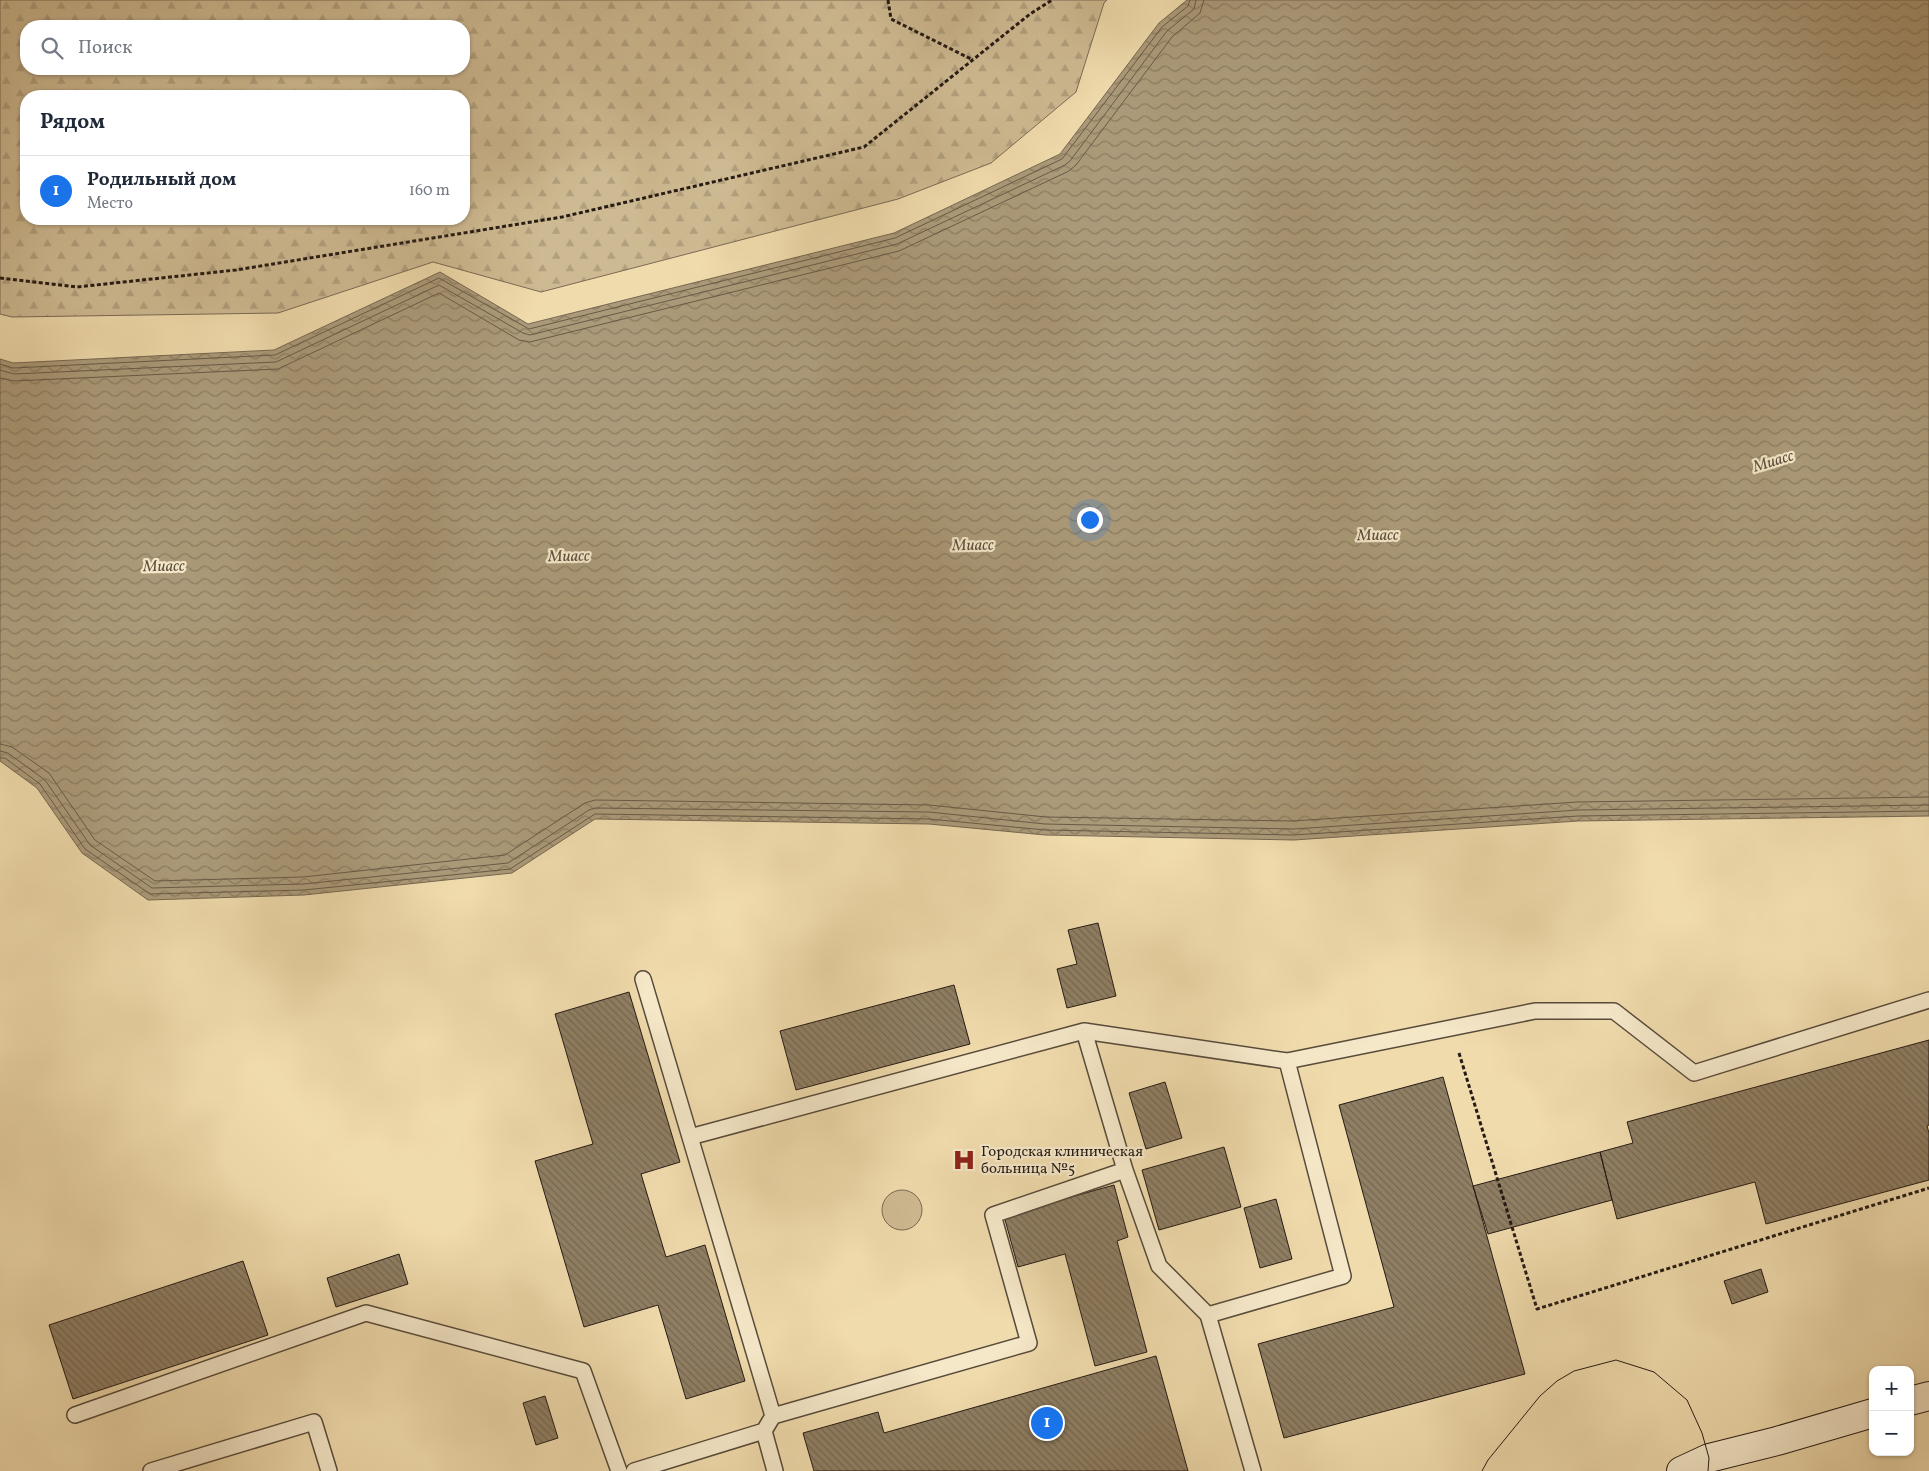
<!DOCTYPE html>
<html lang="ru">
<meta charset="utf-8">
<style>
body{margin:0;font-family:Vollkorn,serif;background:#f6f6f7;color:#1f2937}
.controls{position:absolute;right:15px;bottom:15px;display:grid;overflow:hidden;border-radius:10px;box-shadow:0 1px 4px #0004}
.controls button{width:45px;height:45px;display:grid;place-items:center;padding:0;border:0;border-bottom:1px solid #e0e1e3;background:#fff;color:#1f2937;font:25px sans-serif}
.you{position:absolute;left:1089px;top:519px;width:18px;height:18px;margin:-12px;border:4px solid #fff;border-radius:50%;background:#1a73e8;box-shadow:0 0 0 8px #1a73e833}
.badge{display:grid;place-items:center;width:32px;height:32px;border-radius:50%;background:#1a73e8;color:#fff;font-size:16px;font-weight:700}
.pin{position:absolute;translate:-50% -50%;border:2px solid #fff;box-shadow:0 1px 5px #0006}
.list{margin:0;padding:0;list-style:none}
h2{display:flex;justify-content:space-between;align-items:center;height:65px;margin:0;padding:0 20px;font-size:21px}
h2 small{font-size:16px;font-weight:400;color:#747a83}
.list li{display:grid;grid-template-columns:32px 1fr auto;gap:15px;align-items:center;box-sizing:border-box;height:70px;padding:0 20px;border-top:1px solid #e0e1e3}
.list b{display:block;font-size:19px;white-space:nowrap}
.list p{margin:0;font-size:16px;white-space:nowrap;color:#747a83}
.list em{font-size:16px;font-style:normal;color:#747a83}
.icon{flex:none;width:28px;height:28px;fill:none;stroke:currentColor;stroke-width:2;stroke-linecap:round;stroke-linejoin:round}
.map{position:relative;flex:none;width:1929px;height:1471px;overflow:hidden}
.search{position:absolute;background:#fff;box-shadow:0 1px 4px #0004;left:20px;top:20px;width:450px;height:55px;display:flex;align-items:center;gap:12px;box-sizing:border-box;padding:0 18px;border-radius:20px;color:#747a83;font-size:19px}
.panel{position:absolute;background:#fff;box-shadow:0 1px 4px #0004;left:20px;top:90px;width:450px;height:135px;border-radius:20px}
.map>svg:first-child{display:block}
.green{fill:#ceba92;stroke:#7a6a54}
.forest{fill:url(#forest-firs);stroke:#7a6a54;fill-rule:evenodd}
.water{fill:url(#water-waves);stroke:#766751}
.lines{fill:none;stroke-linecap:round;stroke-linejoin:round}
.shore{stroke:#685a47;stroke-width:1}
.building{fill:url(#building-back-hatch);stroke:#261b15}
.service-casing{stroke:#584b3b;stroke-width:18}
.secondary-casing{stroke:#261b15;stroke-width:30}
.path{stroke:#261b15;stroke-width:3;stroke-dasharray:4 2.5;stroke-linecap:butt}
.service{stroke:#f5e8c9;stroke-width:15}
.secondary{stroke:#f5e8c9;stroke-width:28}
.tram{stroke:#261b15;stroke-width:1}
.labels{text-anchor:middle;stroke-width:4.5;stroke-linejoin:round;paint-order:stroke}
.poi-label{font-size:15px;fill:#261b15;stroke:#f5e8c9;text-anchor:start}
.water-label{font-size:16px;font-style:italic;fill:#5b4e3d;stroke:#f5e8c9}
</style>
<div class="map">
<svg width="1929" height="1471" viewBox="0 0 1929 1471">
<defs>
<pattern id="forest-firs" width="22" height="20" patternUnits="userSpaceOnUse" patternTransform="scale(1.25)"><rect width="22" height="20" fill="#ceba92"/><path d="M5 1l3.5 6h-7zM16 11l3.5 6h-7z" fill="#b19f7d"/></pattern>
<pattern id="water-waves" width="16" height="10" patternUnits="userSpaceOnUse" patternTransform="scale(1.25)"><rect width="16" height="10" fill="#ab9a79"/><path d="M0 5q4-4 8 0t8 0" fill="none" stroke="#8b7d62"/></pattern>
<pattern id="building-back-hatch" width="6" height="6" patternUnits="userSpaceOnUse" patternTransform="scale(1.25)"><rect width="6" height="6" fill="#8f7f64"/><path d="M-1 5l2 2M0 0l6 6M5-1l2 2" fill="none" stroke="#756751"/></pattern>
</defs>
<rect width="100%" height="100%" fill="#f0dbac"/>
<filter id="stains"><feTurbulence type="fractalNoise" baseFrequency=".004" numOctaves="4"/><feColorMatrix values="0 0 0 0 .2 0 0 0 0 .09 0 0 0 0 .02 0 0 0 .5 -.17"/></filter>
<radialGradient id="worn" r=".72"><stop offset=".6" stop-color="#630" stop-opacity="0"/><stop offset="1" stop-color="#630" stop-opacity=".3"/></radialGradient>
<path class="green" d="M882 1210a20 20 0 1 1 40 0a20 20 0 1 1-40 0Z"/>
<path class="forest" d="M0 0H1107L1104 3 1076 92 991 163 898 199 541 292 433 262 278 313 12 317 0 314ZM26 26H464V69H26ZM26 96H464V219H26Z"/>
<path class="water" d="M1187 0H1929V816L1578 821 1294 840 1045 835 929 824 595 819 512 873 304 895 148 900 82 853 37 788 0 761V359L13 363 274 350 440 272 528 324 894 233 1060 154 1159 23Z"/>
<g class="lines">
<path class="shore" d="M0 364 13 368 275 355 439 278 529 329 895 238 1062 159 1162 27 1188 6 1190 0
M0 370 14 374 276 362 439 285 523 333 530 335 897 244 1065 165 1070 161 1167 31 1194 9 1196 0
M0 378 14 381 278 369 439 293 519 340 530 342 899 251 1069 171 1076 165 1172 37 1200 13 1204 0
M0 744 12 747 49 773 95 840 155 881 303 877 505 855 585 803 595 800 929 805 1046 817 1293 821 1577 802 1929 797
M0 751 8 753 45 780 90 845 152 888 303 884 508 863 589 810 595 808 929 812 1045 824 1294 829 1578 810 1929 805
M0 758H5L40 784 85 849 150 894 304 890 510 869 595 814 929 819 1045 830 1294 835 1578 816 1929 811"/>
</g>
<path class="building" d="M1098 923 1116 996 1067 1008 1057 969 1077 964 1068 930Z
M954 985 970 1044 796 1090 780 1031Z
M629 992 680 1162 641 1174 666 1257 705 1245 745 1381 686 1399 658 1305 584 1327 535 1161 593 1144 555 1014Z
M1929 1040V1125L1927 1126 1929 1133V1180L1766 1224 1755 1182 1617 1219 1600 1152 1633 1143 1627 1122Z
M1443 1077 1525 1374 1284 1438 1258 1344 1394 1307 1339 1105Z
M1165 1082 1182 1138 1146 1149 1129 1093Z
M1224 1147 1241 1207 1159 1230 1142 1170Z
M1600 1152 1612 1200 1488 1234 1473 1186Z
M1114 1185 1128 1237 1117 1241 1147 1352 1095 1366 1065 1254 1018 1267 1004 1216Z
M1276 1199 1292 1259 1260 1268 1244 1208Z
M399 1254 408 1284 336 1307 327 1278Z
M243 1261 268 1335 73 1399 49 1325Z
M1761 1269 1768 1292 1732 1304 1724 1281Z
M1156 1356 1188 1471H814L803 1433 878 1412 884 1433Z
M545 1396 558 1438 536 1445 523 1403Z"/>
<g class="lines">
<defs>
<path id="service" d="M643 979 690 1137
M1125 1170 1159 1266 1208 1315
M75 1415 366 1313 583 1371 619 1471
M773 1416 690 1137 1084 1031
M151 1471 314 1422 329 1471
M634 1471 764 1431
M775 1471 764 1431 773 1416 1029 1343 993 1215 1125 1170 1084 1031 1287 1061
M1253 1471 1208 1315 1343 1276 1287 1061 1535 1011H1614L1694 1073 1929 1000"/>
<path id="secondary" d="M1910 1401 1929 1396
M1681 1471 1709 1458 1777 1441 1873 1413"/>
</defs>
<use href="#service" class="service-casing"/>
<use href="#secondary" class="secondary-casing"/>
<path class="path" d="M888 0 891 19 973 60
M0 278 77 287 236 270 562 217 864 147 1030 14 1052 0
M1459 1053 1537 1309 1929 1188"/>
<use href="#service" class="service"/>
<use href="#secondary" class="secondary"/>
<path class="tram" d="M1482 1471 1488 1460 1540 1396 1557 1381 1574 1371 1616 1360 1654 1372 1687 1400 1702 1433 1709 1458 1708 1471"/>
</g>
<defs>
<symbol id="hospital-bare" viewBox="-9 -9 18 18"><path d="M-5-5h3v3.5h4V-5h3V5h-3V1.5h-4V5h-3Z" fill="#8f2418" stroke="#f5e8c9" stroke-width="2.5" paint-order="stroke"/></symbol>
</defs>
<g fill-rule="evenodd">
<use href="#hospital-bare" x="948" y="1144" width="32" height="32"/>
</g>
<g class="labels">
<g class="poi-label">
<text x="981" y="1156">Городская клиническая<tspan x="981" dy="17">больница №5</tspan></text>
</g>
<g class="water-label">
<text transform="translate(1773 460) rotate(-17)" y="6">Миасс</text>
<text transform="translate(1378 534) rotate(-1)" y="6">Миасс</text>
<text transform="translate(973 544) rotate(-1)" y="6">Миасс</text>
<text transform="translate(569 555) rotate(-1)" y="6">Миасс</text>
<text transform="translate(164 565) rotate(-1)" y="6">Миасс</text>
</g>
</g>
<rect width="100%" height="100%" filter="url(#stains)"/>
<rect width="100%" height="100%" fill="url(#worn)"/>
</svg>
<div class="controls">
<button>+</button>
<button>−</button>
</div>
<div class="you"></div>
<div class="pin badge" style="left:1047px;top:1423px">1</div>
<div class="search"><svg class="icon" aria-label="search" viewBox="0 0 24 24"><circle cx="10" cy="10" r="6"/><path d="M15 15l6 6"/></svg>Поиск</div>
<section class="panel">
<h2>Рядом<small></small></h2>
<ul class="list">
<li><span class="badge">1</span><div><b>Родильный дом</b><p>Место</p></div><em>160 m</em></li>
</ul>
</section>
</div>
